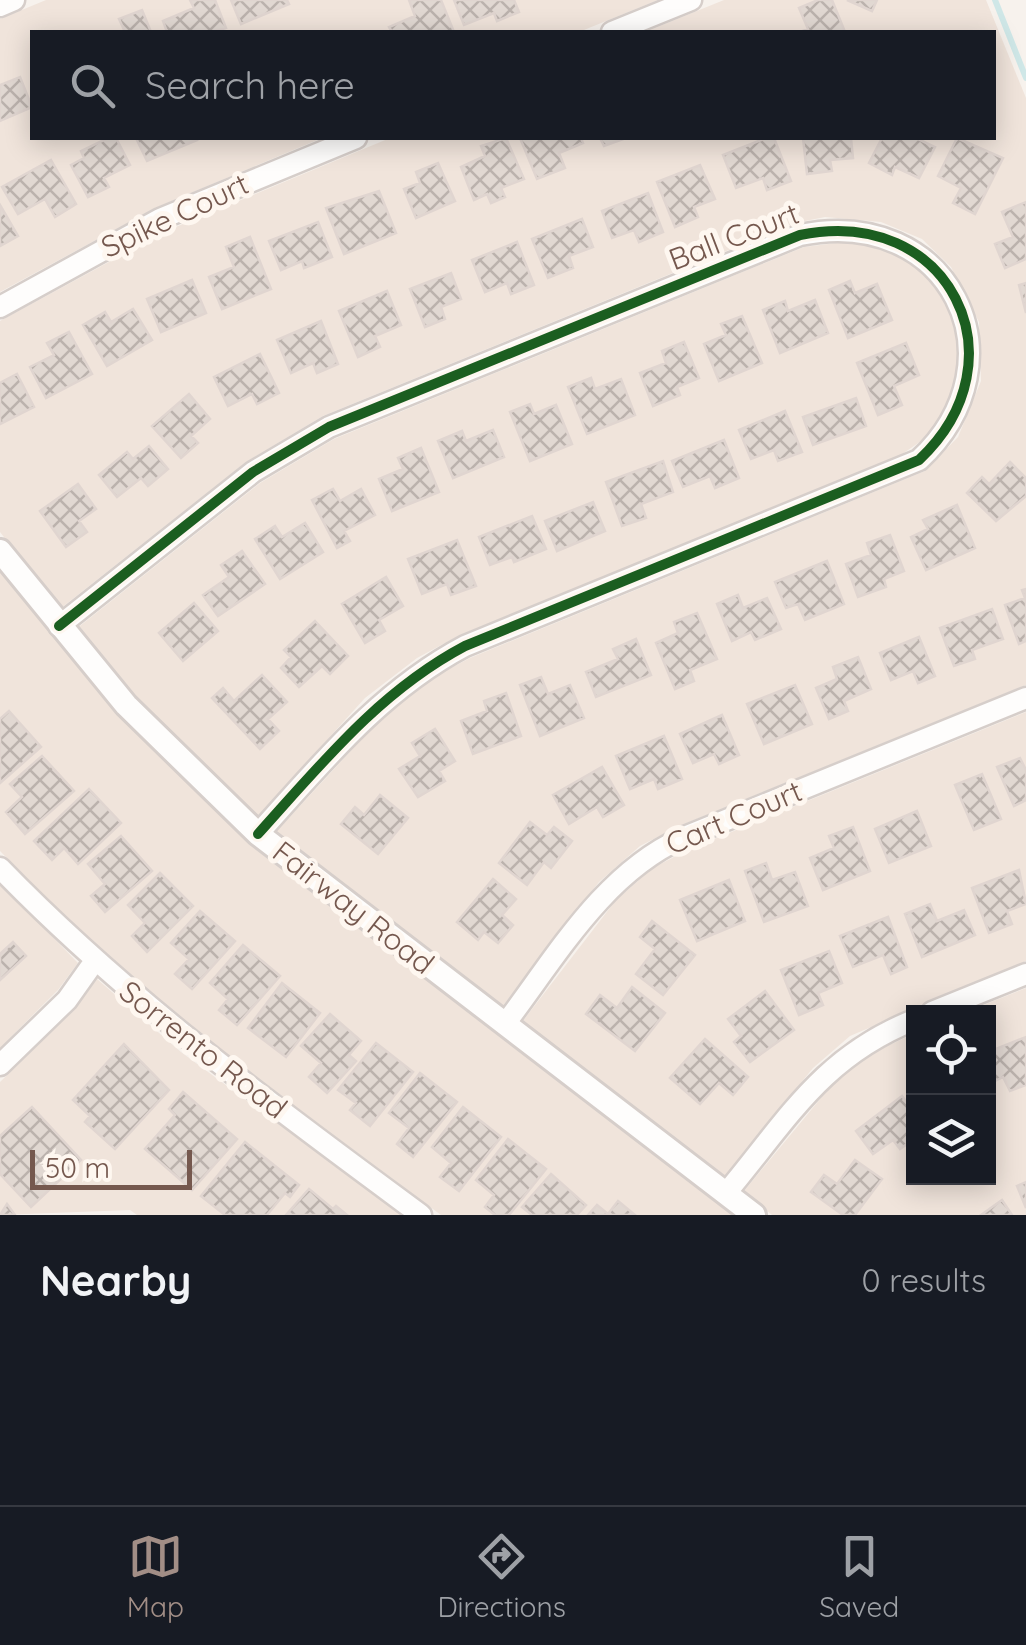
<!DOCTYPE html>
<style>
body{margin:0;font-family:Quicksand,sans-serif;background:#20242c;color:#f1f3f6}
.controls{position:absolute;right:30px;bottom:30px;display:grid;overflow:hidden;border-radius:0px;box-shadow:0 5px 25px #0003}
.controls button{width:90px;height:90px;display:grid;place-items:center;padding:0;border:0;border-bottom:2px solid #363941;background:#171b24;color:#f1f3f6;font:50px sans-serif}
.scale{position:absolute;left:30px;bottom:25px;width:162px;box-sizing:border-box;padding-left:10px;border:5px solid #75584e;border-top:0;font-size:28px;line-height:35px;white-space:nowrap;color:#75584e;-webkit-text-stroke:8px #fef7f0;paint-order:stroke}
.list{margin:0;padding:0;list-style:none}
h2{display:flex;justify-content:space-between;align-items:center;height:130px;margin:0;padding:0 40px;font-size:42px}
h2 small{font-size:32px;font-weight:400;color:#9ea1a6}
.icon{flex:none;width:55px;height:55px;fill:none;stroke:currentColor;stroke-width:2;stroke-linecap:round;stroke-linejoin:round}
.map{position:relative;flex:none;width:1026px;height:1215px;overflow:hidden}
.search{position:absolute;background:#171b24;box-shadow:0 5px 25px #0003;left:30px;right:30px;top:30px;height:110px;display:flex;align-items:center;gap:25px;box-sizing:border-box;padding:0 35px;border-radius:0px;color:#9ea1a6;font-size:38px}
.sheet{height:290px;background:#171b24}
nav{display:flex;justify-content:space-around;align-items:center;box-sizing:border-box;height:140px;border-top:2px solid #363941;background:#171b24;font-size:28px;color:#9ea1a6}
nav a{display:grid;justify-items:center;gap:5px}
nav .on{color:#a28e86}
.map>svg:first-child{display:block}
.residential{fill:#f0e4db}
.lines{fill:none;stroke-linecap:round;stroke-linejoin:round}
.stream{stroke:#cfe7e7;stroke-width:6}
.building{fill:url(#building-cross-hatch);stroke:#e0d5d0;stroke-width:2.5}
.minor-casing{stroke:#d6ceca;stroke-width:25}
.tertiary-casing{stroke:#d6ceca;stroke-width:28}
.minor{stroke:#fefdfc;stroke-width:20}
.tertiary{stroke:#fefdfc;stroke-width:22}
.cycleway-casing{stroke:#fef7f0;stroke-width:16}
.cycleway{stroke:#1b5e20;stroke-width:10}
.labels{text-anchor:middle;stroke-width:10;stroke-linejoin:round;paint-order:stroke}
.street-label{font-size:30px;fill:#75584e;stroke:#fef7f0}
</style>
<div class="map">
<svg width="1026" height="1215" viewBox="0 0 1026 1215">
<defs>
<pattern id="building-cross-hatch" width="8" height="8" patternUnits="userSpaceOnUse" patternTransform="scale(2.5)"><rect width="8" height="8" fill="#e1d8d2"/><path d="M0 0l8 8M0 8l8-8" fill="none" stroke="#bbb2ad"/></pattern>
</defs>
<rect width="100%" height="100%" fill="#f7f2ed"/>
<path class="residential" d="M46 0H658L579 32H32V138H322L155 208 0 292V19Z
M724 0H986L1026 98V685L677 827 640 846 599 882 502 1007 275 833 382 717 430 679 470 658 925 471 958 437 981 381 979 322 951 267 922 239 881 222 825 217 795 223 323 416 246 462 60 609 0 532V321L166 231 390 138H994V32H645Z
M853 241 902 255 924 270 944 296 960 342 959 374 939 422 927 437 895 459 460 635 417 658 365 698 257 817 163 727 76 629 260 483 334 439 804 247Z
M0 570 119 714 258 851 736 1215H441L194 1032 86 939 0 851Z
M1026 712V961L850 1036 813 1068 725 1176 522 1022 616 900 653 868 687 850Z
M0 883 78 963 58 990 0 1048Z
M97 979 181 1052 402 1215H137L130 1210 0 1215V1082L75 1009Z
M1026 988V1215H772L744 1191 840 1075 862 1058 913 1034 914 1178H988V1012H966Z"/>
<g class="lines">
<path class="stream" d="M995 0 1026 78"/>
</g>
<path class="building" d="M190 0H215L226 28 213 32H167L163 21 194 8Z
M231 0H287L289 4 241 24Z
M409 0H441L454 32H392L389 27 415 16Z
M454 0H514L519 12 497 21 494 13 464 25Z
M818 0H832L845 32H800L808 29 799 8Z
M847 0H877L872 11Z
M142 10 151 32H125L119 19Z
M20 77 32 107 0 121V85Z
M108 138H116L130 165 104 178 109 187 88 197 71 165 84 158 81 151Z
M136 138H196L197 140 147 161Z
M506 138 524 179 501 188 505 197 491 203 487 194 474 200 461 167 485 156 481 146Z
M520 138H581L583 143 559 153 565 168 537 179Z
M600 138H626L604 146Z
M766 138H774L791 181 767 190 763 178 736 188 723 155Z
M803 138H851L853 158 830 160 832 171 807 174Z
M882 138H916L935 147 919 178 895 167 892 175 869 163Z
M957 138 1003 158 975 214 953 203 961 188 938 176Z
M51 160 76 204 55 217 45 199 18 214 2 187Z
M438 163 455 201 416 218 404 189 420 183 416 172Z
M700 165 715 199 694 207 698 217 675 227 657 182Z
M379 191 396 233 344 254 326 208Z
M648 193 663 232 639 242 634 230 612 238 602 211Z
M1026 202V259L1005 268 995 244 1013 237 1002 212Z
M0 205 18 236 0 246Z
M582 219 593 247 569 256 573 268 548 278 532 239Z
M318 222 332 257 304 268 302 261 281 270 269 241Z
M250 237 271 289 222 309 209 277 234 267 226 247Z
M517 242 534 285 511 294 507 283 485 292 472 260Z
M451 273 461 299 441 307 445 319 425 327 410 289Z
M192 280 206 313 161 332 147 299Z
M850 281 855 293 877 284 892 320 848 338 829 290Z
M1026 283V313L1019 285Z
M387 291 401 325 375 336 380 347 358 357 339 311Z
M815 300 828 333 780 353 763 310 785 301 788 311Z
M133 309 152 340 107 366 83 325 105 312 111 322Z
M742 316 762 363 719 381 704 344 726 335 721 324Z
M321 321 338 364 317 373 313 363 291 373 277 340Z
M69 332 92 374 46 398 30 367 54 355 47 343Z
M684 342 699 378 677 387 680 395 653 406 640 373 666 363 662 351Z
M906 343 919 375 894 386 902 405 878 415 857 363Z
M260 354 279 393 257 404 252 394 228 406 214 377Z
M17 374 34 407 0 424V383Z
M591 378 595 389 621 379 635 415 587 434 568 387Z
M189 394 210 419 191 436 198 443 181 458 152 426Z
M856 398 866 426 813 445 803 417Z
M530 404 534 414 556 405 572 444 530 461 510 412Z
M785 411 802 452 778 461 774 450 751 459 739 430Z
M493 430 504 457 453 478 438 441 462 431 466 441Z
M724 440 739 478 715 488 710 476 683 487 672 461Z
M149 446 168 469 148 486 141 478 117 497 99 475 127 452 133 459Z
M421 448 439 492 392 511 379 479 403 469 398 458Z
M663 461 673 492 641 504 646 518 622 526 606 482Z
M1010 462 1026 478V496L996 521 967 493 982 477 989 484Z
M78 484 96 509 79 521 87 532 66 547 40 511Z
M333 489 340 501 361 489 375 515 344 531 350 541 337 548 312 500Z
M593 502 605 531 557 551 545 521Z
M957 505 975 548 926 570 911 537 928 529 923 520Z
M532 516 546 549 514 562 512 557 490 565 479 537Z
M305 523 323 552 280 579 255 539 275 526 282 537Z
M890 535 904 571 884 579 886 587 858 597 846 564 871 555 867 543Z
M457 540 476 586 451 595 447 584 422 594 408 559Z
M242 551 265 584 218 616 203 595 229 577 221 565Z
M827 561 844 604 805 620 798 604 786 608 775 582Z
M386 577 403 606 379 620 385 631 365 643 342 604Z
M1026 589V641L1019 644 1005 605 1025 598 1022 590Z
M738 595 743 608 767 598 781 629 755 640 751 632 732 641 717 604Z
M194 603 218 631 183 661 159 633Z
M992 609 1003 639 972 650 975 659 954 666 940 628Z
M697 613 717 659 690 670 694 681 675 689 656 643 678 633 674 622Z
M315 621 348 656 330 674 322 666 299 687 281 668 291 657 284 650Z
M919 637 935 676 918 683 913 671 891 680 880 653Z
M636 639 651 675 596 697 586 672 618 659 613 649Z
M858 657 871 689 844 701 848 711 829 719 816 688 837 679 833 667Z
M262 675 287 702 268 719 279 731 260 749 212 698 223 688 234 701Z
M541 677 548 694 570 685 584 718 540 736 520 685Z
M795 685 812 724 764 744 747 704Z
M506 693 521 736 473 754 461 721 487 711 484 701Z
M9 711 41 747 0 783V719Z
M722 715 739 755 719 764 714 754 693 763 680 734Z
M435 729 455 761 439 771 445 781 418 797 399 769 420 756 412 743Z
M664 736 682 779 658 789 654 779 630 789 616 756Z
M42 756 74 791 25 834 6 812 22 797 10 784Z
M1020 758 1026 770V800L1014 806 997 767Z
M602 767 624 805 603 817 597 807 569 824 553 795Z
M982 774 1001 819 974 830 955 785Z
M89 789 121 823 78 864 64 848 52 860 34 841Z
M380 795 408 818 378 854 341 824 355 807 364 815Z
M917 811 931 846 889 863 875 829Z
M530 822 547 835 554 827 572 841 551 868 544 862 527 885 499 863Z
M853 827 870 871 823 890 810 858 834 848 829 836Z
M121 836 152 871 105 912 91 896 105 884 88 864Z
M766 863 772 880 795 872 808 906 764 922 745 871Z
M1019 870 1026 904 1007 911 1012 924 989 933 972 888Z
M160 873 193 906 147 952 132 936 145 923 128 905Z
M493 879 516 899 502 915 513 925 498 943 484 932 478 940 457 922Z
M729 880 745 921 697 941 680 900Z
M930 904 937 921 964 910 975 935 922 957 905 914Z
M200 911 235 941 192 989 175 974 189 959 171 943Z
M888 917 907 967 891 974 883 955 853 967 840 936Z
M652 921 695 955 663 995 636 974 655 949 640 937Z
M13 942 26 956 0 980V954Z
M243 945 280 976 237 1025 219 1010 228 999 210 983Z
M829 951 842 983 818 993 823 1005 799 1015 781 970Z
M282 983 320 1013 286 1057 248 1028Z
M632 987 665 1013 635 1051 586 1014 600 995 617 1008Z
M765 991 794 1030 750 1062 734 1042 741 1036 728 1019Z
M330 1014 361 1041 349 1055 356 1061 327 1093 309 1077 321 1063 301 1046Z
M1026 1037V1085L1010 1091 1003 1077 991 1083 988 1052Z
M705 1039 748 1077 733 1095 719 1083 700 1104 670 1078Z
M376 1043 413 1072 370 1126 350 1110 356 1103 338 1090Z
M124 1044 169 1090 115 1149 85 1122 90 1116 73 1100Z
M420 1073 457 1102 413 1157 397 1144 409 1128 389 1113Z
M183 1092 237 1139 192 1190 145 1149 175 1115 169 1109Z
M902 1096 914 1112V1126L908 1130 914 1139 900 1149 893 1140 873 1154 856 1131Z
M32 1107 81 1160 31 1207 0 1174V1136Z
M463 1107 501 1137 459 1191 440 1177 451 1163 432 1147Z
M508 1139 546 1169 509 1215H495L485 1207 494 1195 476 1180Z
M245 1142 299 1185 290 1197 285 1193 267 1215H225L201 1196Z
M855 1160 882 1179 855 1215H843L811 1192 824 1175 837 1184Z
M551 1174 586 1205 577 1215H532L522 1207Z
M1026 1182V1208L1017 1186Z
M309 1189 333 1209 336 1206 347 1215H286Z
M1002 1200 1012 1215H981Z
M618 1201 635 1215H588L597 1205 608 1214Z
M7 1204 15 1215H0Z"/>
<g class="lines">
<defs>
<path id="minor" d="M0 6 14 0
M612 32 691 0
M0 307 160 219 356 138
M59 626 253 472 329 427 800 235C949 204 1026 360 919 460L465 646C380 691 322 763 258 834
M0 868C129 1001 272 1105 421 1215
M932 1012 1026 974
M505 1024C556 957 603 874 682 838L1026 698
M0 1065 67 1000 94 962
M727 1192C788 1119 822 1057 914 1020"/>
<path id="tertiary" d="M0 551 126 705 258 834 754 1215"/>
</defs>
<use href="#minor" class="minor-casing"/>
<use href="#tertiary" class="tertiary-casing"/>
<use href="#minor" class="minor"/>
<use href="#tertiary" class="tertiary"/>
<defs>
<path id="cycleway" d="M59 626 253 472 329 427 800 235C949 204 1026 360 919 460L465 646C380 691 322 763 258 834"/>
</defs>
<use href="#cycleway" class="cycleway-casing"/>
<use href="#cycleway" class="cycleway"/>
</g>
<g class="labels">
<g class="street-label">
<text transform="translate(175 216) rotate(-25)" y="10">Spike Court</text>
<text transform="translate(734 237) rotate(-21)" y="10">Ball Court</text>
<text transform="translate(734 818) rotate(-23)" y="10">Cart Court</text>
<text transform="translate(353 908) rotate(38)" y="10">Fairway Road</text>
<text transform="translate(203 1050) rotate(38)" y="10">Sorrento Road</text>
</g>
</g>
</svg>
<div class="controls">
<button><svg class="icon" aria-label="locate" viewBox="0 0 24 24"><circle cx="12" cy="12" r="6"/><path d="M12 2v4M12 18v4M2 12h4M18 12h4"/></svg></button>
<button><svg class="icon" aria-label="layers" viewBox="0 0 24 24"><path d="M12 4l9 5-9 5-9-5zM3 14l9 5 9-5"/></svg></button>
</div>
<div class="scale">50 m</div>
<div class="search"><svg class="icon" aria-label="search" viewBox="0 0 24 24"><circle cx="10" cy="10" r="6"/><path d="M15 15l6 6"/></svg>Search here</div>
</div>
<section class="sheet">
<h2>Nearby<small>0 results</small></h2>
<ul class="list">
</ul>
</section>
<nav>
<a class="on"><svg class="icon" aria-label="map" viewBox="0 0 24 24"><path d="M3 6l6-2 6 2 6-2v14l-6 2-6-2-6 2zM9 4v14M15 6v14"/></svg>Map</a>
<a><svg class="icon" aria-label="directions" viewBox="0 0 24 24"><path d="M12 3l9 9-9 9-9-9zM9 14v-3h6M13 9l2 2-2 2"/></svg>Directions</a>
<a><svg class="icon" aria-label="saved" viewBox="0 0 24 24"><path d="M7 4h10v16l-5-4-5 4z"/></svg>Saved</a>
</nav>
